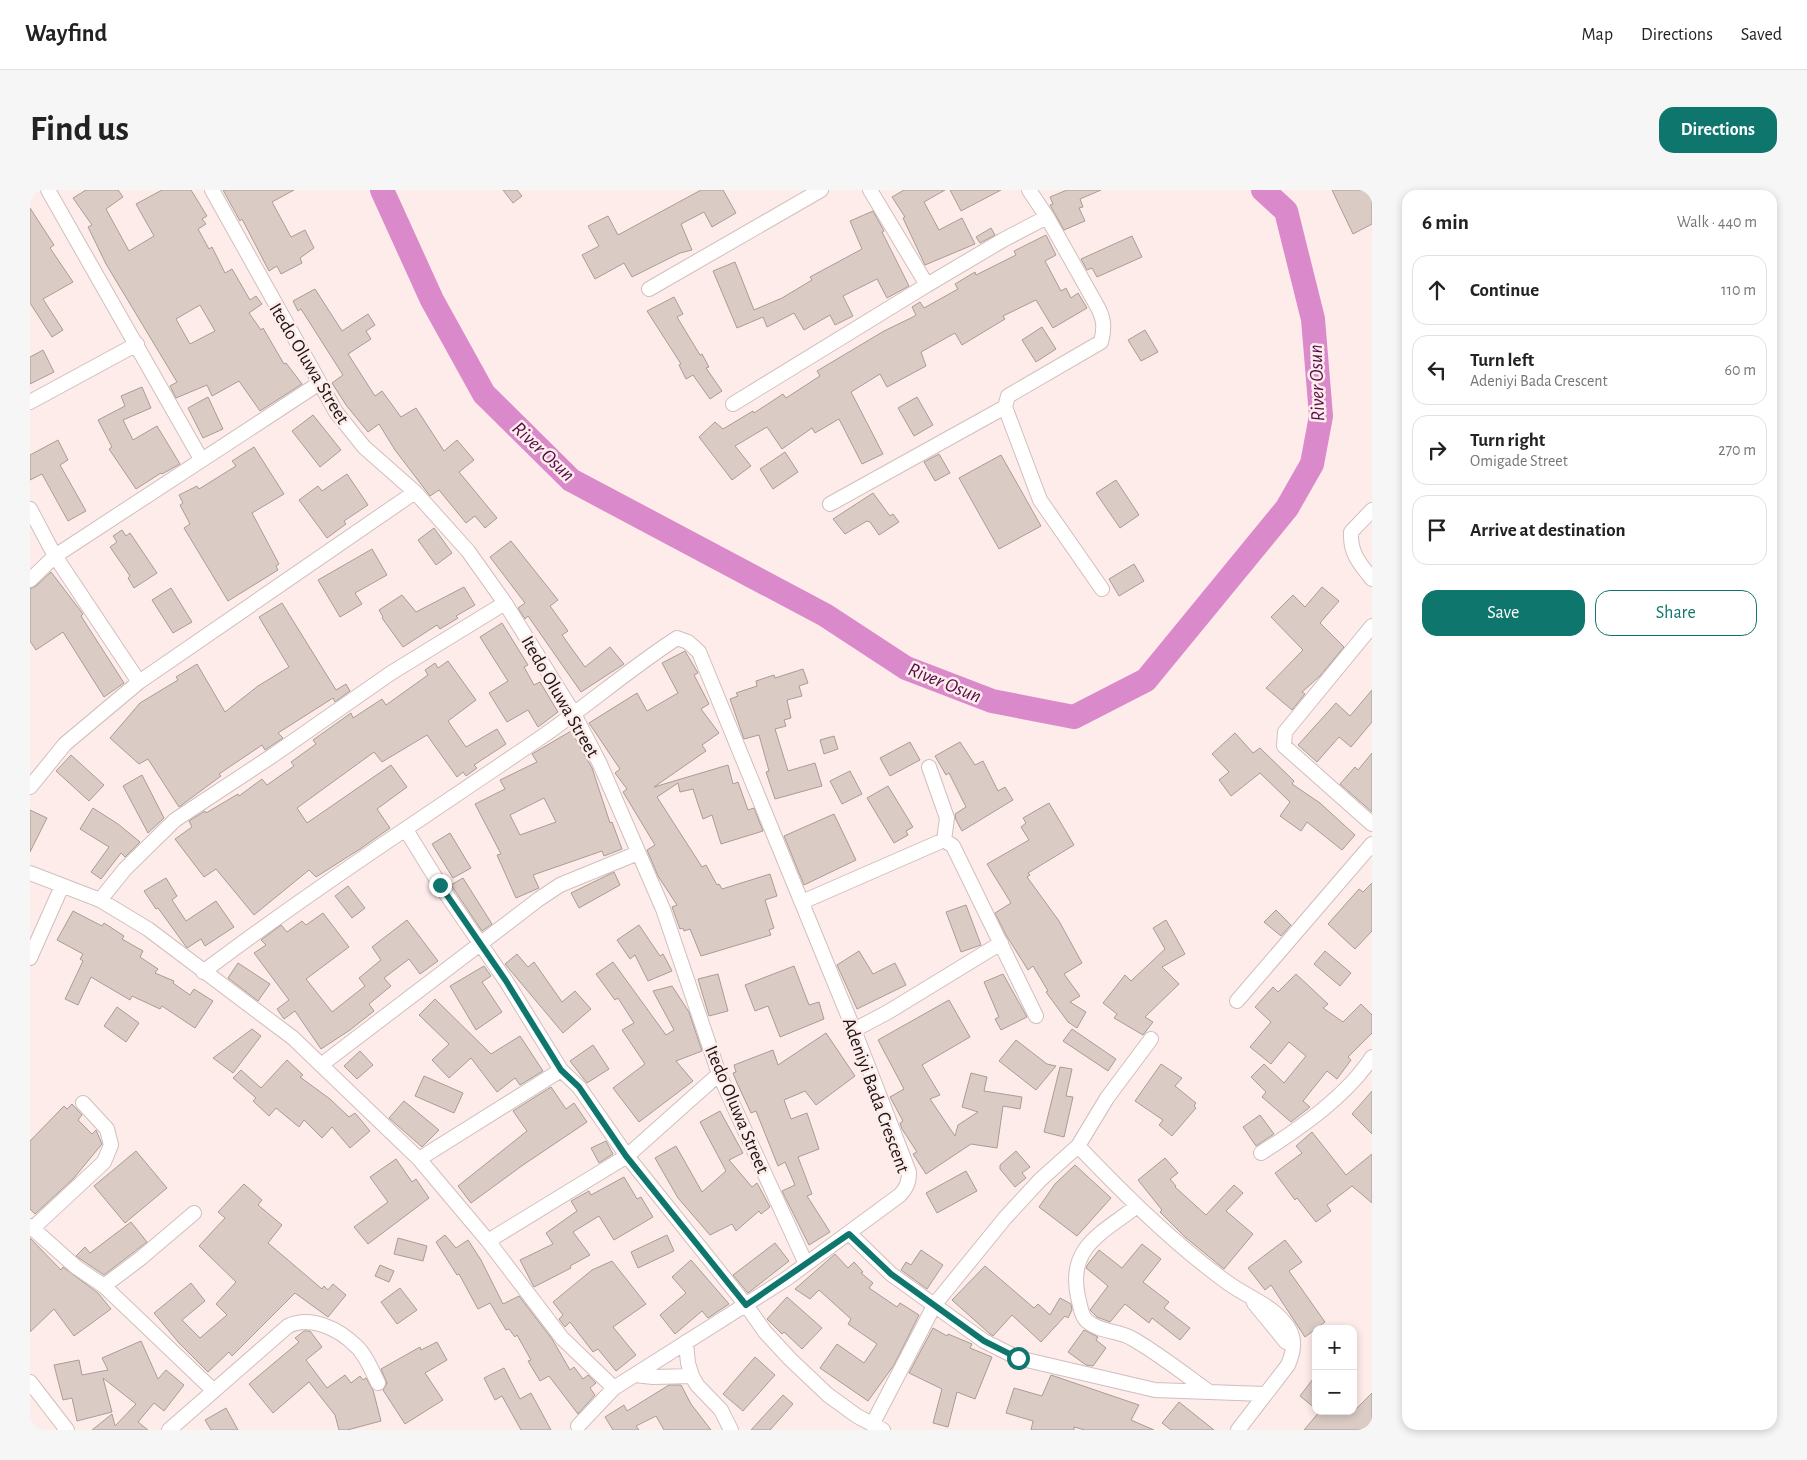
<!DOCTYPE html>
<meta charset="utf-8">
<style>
body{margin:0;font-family:"Alegreya Sans",sans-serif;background:#f6f6f6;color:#222}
.controls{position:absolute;right:15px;bottom:15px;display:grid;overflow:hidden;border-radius:10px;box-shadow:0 2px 8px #0003}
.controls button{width:45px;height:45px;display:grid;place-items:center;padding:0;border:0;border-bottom:1px solid #e0e0e0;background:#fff;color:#222;font:25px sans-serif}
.stop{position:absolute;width:15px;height:15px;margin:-11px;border:4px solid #0f766e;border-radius:50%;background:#fff}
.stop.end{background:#0f766e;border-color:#fff;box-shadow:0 1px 5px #0008}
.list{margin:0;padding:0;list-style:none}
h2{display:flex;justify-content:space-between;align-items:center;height:65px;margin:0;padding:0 20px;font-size:21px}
h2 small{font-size:16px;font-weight:400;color:#767676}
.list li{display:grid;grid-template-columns:32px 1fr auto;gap:15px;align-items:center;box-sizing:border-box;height:70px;margin:0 10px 10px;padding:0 10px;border:1px solid #e0e0e0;border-radius:15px}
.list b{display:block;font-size:19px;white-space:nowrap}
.list p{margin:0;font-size:16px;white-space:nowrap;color:#767676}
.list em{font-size:16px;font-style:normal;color:#767676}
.actions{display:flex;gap:10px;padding:15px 20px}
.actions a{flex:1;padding:11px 0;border:1px solid #0f766e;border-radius:15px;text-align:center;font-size:18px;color:#0f766e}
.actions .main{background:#0f766e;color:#fff}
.icon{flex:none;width:28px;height:28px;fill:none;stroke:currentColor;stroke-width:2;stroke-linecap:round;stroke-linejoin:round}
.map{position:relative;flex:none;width:1342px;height:1240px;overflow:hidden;border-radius:15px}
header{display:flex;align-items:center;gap:30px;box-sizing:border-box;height:70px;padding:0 25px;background:#fff;border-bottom:1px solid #e0e0e0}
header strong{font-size:24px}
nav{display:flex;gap:28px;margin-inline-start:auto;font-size:18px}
.intro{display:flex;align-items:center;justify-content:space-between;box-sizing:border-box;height:120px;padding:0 30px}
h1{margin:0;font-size:35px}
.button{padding:12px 22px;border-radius:15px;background:#0f766e;color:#fff;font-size:18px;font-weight:700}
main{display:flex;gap:30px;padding:0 30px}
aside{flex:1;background:#fff;border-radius:15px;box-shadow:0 2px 8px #0003}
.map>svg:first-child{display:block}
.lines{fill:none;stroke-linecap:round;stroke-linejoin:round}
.river{stroke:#da8acb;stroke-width:24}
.building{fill:#dacbc4;stroke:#aa9c95;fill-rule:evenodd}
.minor-casing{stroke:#d0bfbd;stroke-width:16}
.minor{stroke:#fff;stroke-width:14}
.route{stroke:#0f766e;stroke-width:6}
.labels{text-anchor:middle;stroke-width:5;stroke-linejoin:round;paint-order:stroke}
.street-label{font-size:19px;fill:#1b1514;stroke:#feecea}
.water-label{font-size:20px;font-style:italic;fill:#540c4b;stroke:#feecea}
</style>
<header>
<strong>Wayfind</strong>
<nav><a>Map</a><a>Directions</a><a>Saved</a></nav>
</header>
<div class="intro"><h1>Find us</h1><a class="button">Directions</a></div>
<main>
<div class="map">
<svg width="1342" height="1240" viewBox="0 0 1342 1240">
<rect width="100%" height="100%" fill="#feecea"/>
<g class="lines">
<path class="river" d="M352 0 402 110 454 204 541 290 795 425 876 478 962 511 1044 527 1116 490 1257 318 1282 274 1291 226 1283 129 1256 21 1233 0"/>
</g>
<path class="building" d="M56 0H88L93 7 76 19 99 61 124 46 106 14 132 0H161L177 26 172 29 176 34 168 39 179 59 182 57 195 83 202 79 220 110 226 106 232 114 219 123 231 140 233 138 254 174 256 173 272 194 230 221 209 191 182 206 177 195 146 208 140 196 147 192 76 74 58 37 62 35 43 8ZM170 115 185 141 160 154 146 129Z
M193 0H264L242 12 261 47 275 40 284 58 270 68 272 73 251 84 247 76 239 81 212 29 210 31Z
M473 0H487L492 6 483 13Z
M671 0H693L706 23 682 37 674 22 651 34 662 60 650 63 602 87 594 73 565 89 552 65 569 56 558 36 578 26 588 45Z
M874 0H915L894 12 909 40 932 28 945 54 895 75 873 28 875 27 862 7Z
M920 0H971L931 21Z
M1037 0H1071L1050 9 1053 17 1049 18 1055 31 1034 40 1020 15 1023 14 1020 7Z
M1302 0H1342V34L1323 44Z
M0 18 24 55 20 58 43 92 13 109 33 140 22 147 0 113Z
M843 21 854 41 852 42 879 96 857 108 847 89 813 106 823 126 805 135 800 125 774 140 764 123 737 137 733 127 707 138 683 81 705 72 724 120 752 108 782 90 780 87 832 59 820 31Z
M961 38 965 45 950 53 946 47Z
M1016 45 1026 65 1015 71 1031 101 1036 98 1041 108 1048 103 1057 118 1023 138 1006 110 973 126 975 129 932 155 925 143 891 162 896 176 857 197 850 184 821 202 853 264 832 274 809 229 785 243 782 238 752 259 737 237 705 256 721 276 702 290 669 247 685 232 693 239 723 221 724 223 753 204 756 208 790 186 787 181 854 141 883 127 886 125 882 117 890 112 894 118 928 99 925 94 945 82 946 85 986 65 984 61Z
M1102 46 1112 67 1067 87 1062 78 1057 80 1051 69Z
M285 99 312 141 338 124 345 135 336 141 341 149 318 164 345 206 352 201 371 227 386 218 414 261 427 250 444 270 429 282 467 328 455 338 445 326 436 333 409 300 400 306 365 260 349 234 338 242 316 215 302 193 313 185 271 119 268 121 263 111Z
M644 107 653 124 647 127 670 165 672 164 679 177 676 178 692 201 680 209 663 185 656 189 649 175 651 174 617 121Z
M1012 137 1026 159 1006 172 992 150Z
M1115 140 1128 162 1111 171 1098 150Z
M13 160 24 182 0 194V167Z
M112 197 121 218 93 230 103 250 127 236 150 274 132 284 131 283 106 299 79 259 82 257 68 230 95 216 91 206Z
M178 207 193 239 173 248 158 218Z
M887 207 903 235 884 246 868 218Z
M283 225 311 260 290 277 262 241Z
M28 250 38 270 30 275 56 321 38 331 12 284 0 290V265Z
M224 257 254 304 222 323 249 374 246 376 248 380 198 411 154 338 160 334 150 315 153 313 149 305 167 296 169 299 206 276 202 271Z
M755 262 768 282 743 299 730 279Z
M909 264 920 283 905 291 894 272Z
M971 265 1011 336 969 359 929 288Z
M317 284 338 315 314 331 316 334 297 348 269 310 288 296 292 301Z
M1086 290 1109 325 1090 338 1066 303Z
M843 303 860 326 863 324 869 332 849 345 840 332 837 331 815 344 803 329Z
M404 338 422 363 406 375 388 350Z
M92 340 96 346 100 343 127 383 104 398 98 388 100 386 80 357 87 352 83 346Z
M481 351 528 410 520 416 538 441 532 445 555 477 580 457 594 474 551 502 498 426 495 429 488 418 495 413 460 367Z
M342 359 357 385 325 403 332 414 310 427 288 390Z
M1104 374 1114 391 1089 406 1079 389Z
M21 382 53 424 51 426 94 493 74 507 33 442 6 460 0 451V399L6 396Z
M434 397 445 415 426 426 428 428 410 439 407 435 373 457 352 428 353 427 349 420 372 405 386 422Z
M1292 397 1309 411 1290 433 1314 457 1290 486 1272 502 1275 504 1262 520 1236 498 1273 460 1241 427 1263 405 1275 417Z
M141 398 162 432 143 443 122 410Z
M252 413 306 500 316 494 320 501 305 512 303 508 248 543 253 548 235 560 232 555 189 584 191 586 149 617 118 569 109 574 80 548 110 513 148 490 146 487 167 474 195 522 228 496 259 477 229 427Z
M472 433 498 475 494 477 504 495 510 492 528 522 508 537 498 520 477 532 459 503 478 491 450 447Z
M655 461 668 483 664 485 679 514 671 519 689 543 672 555 676 561 624 597 698 575 703 594 708 592 718 620 724 618 733 641 691 654 682 625 673 629 663 599 650 602 648 593 627 607 672 677 676 675 687 695 689 694 692 699 740 684 747 706 735 710 744 738 739 740 741 745 671 766 660 739 654 741 653 738 650 739 642 717 647 715 628 686 617 660 625 655 593 602 597 599 585 583 590 579 559 533 607 503 617 521 648 503 632 473Z
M418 471 446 510 418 531 436 557 467 539 476 554 444 575 447 578 436 586 433 582 427 587 397 545 352 572 344 562 267 618 277 633 361 575 377 597 347 619 360 638 330 659 286 687 279 680 224 725 186 679 174 687 145 649 162 637 159 631 175 621 176 623 208 604 209 606 232 589 237 595 264 576 261 572 286 554 283 550 321 523 323 528 352 509 356 515 398 485 395 480 405 473 408 478Z
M773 479 778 493 769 496 772 506 757 510 761 528 754 530 756 536 745 539 758 581 785 573 792 596 745 609 736 582 739 581 729 545 714 549 700 509 708 506 706 503 727 496 726 491 744 485 745 488Z
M1342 500V532L1321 557 1309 547 1287 572 1268 555 1306 513 1320 526Z
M541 541 562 578 580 633 582 632 592 659 574 666 572 661 503 685 509 698 486 708 467 665 471 664 445 614 475 599 470 590 507 572 502 564ZM514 608 526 632 490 645 480 625Z
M1205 543 1223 563 1230 558 1264 591 1262 594 1290 613 1325 645 1312 660 1277 632 1271 641 1250 626 1260 612 1230 583 1201 606 1189 590 1199 582 1182 564Z
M804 546 808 559 794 564 790 550Z
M880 552 890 570 860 586 850 568Z
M930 552 945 575 953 571 968 601 975 597 983 610 932 641 926 630 925 624 936 617 919 583 916 585 905 566Z
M1342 563V622L1310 594 1325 577 1328 580Z
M41 565 74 595 59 611 26 581Z
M820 581 832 604 812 614 800 591Z
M112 585 134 628 118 643 93 596Z
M858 596 883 637 876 641 878 645 864 653 837 608Z
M1019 613 1044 655 998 683 1000 685 997 687 1029 731 1052 773 1034 784 1050 806 1040 812 1056 822 1047 838 1038 832 1016 802 1018 801 1003 776 998 780 976 745 965 723 981 713 957 674 999 650 991 637 996 633 993 628Z
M63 618 88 634 110 652 95 667 91 663 71 689 61 682 79 657 50 639Z
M0 620 17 628 0 662Z
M804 624 826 670 774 695 754 646Z
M420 643 441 678 423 688 402 654Z
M584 682 590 695 549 718 541 703Z
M136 688 147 706 142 710 156 731 186 711 204 737 175 756 171 749 157 758 128 718 126 719 114 701Z
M433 688 462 734 452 741 421 695Z
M1342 693V741L1325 759 1298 734 1329 699 1333 702Z
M318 696 335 718 322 728 305 706Z
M936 715 951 755 931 762 916 722Z
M1246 720 1261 735 1251 746 1234 732Z
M43 721 72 736 74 733 94 746 92 749 113 761 110 767 128 779 125 783 144 791 143 793 160 805 164 799 183 811 165 838 132 816 130 819 102 806 100 810 61 787 48 815 35 809 53 771 50 769 53 764 27 750Z
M293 723 319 757 276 789 302 822 335 796 329 788 351 770 342 757 377 730 408 771 390 784 379 769 354 788 361 796 339 814 344 821 320 840 291 859 265 821 254 829 247 819 259 810 224 763 236 755 231 750 251 735 257 742 272 731 276 735Z
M1136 730 1155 764 1132 777 1149 794 1115 827 1123 832 1113 845 1084 828 1087 824 1073 813 1095 785 1101 791 1135 759 1123 738Z
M609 735 630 766 633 764 642 781 618 791 605 765 600 769 587 750Z
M829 761 843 784 865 773 876 795 827 819 807 775Z
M1295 761 1321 783 1310 796 1284 774Z
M487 764 498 777 504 772 532 812 545 801 561 819 533 843 475 774Z
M583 772 636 845 644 840 623 801 642 796 659 822 672 861 646 871 663 891 609 932 583 898 615 874 592 840 604 833 588 808 585 810 566 784Z
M208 773 240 794 228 811 198 788Z
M454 776 461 786 452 792 472 822 446 840 420 796Z
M764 776 779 815 789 812 794 829 750 847 738 816 725 821 715 795Z
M688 784 698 821 679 826 668 789Z
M973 784 997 827 971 840 965 829 969 827 954 792Z
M1266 784 1298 814 1293 818 1313 832 1331 814 1342 825V843L1318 867 1321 870 1307 889 1297 881 1273 911 1280 917 1261 932 1232 907 1236 902 1221 887 1234 874 1254 893 1276 866 1259 852 1241 874 1220 857 1241 832 1225 817 1243 797 1248 802Z
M405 809 461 864 490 846 513 881 490 895 485 888 467 902 441 868 419 888 402 870 419 854 389 825Z
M919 810 940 847 892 875 910 905 900 909 925 946 928 935 948 922 932 917 941 883 957 887 954 901 992 907 990 919 973 916 967 958 941 954 896 984 883 964 887 962 872 939 870 933 873 931 860 907 874 899 848 850Z
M87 817 109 833 96 852 74 836Z
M222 839 231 846 203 883 183 868Z
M1042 839 1086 869 1078 881 1033 851Z
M796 843 825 886 786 915 775 901 754 910 761 929 777 923 789 959 768 967 782 1004 777 1006 800 1042 779 1055 752 1001 765 995 755 972 748 976 726 921 721 923 707 893 703 883 706 882 704 875 743 860 748 875Z
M986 850 1017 874 1026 876 1006 900 969 871Z
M563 855 579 879 557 893 540 871Z
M330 861 343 875 327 889 314 876Z
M257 870 273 885 270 887 300 909 319 927 325 923 340 941 320 958 302 937 292 948 274 930 269 937 246 918 239 926 223 911 226 908 203 888 211 880 231 898Z
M1131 874 1152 888 1145 896 1166 913 1164 916 1166 918 1142 946 1129 935 1133 930 1105 911Z
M1030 877 1042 879 1036 906 1043 907 1034 947 1014 942Z
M394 886 433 903 424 923 385 906Z
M521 897 536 919 544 913 557 932 493 975 441 1013 428 996 497 941 483 921Z
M1342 901V944L1322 924Z
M374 911 409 940 392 957 359 928Z
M42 914 52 925 48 930 62 944 66 940 72 954 43 989 5 1024 0 1019V951L34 916 37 919Z
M690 921 713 963 699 970 722 997 727 993 740 1017 731 1024 729 1021 706 1041 702 1034 680 1045 648 1008 625 968 646 956 672 1002 696 981 670 932Z
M1230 925 1244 944 1226 956 1213 937Z
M1282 942 1316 985 1342 964V1013L1322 996 1297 1015 1301 1021 1286 1032 1267 1008 1265 1010 1245 983 1272 963 1266 956Z
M576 951 583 964 569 973 561 958Z
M106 961 137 998 95 1033 64 996Z
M986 961 1000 977 992 983 996 988 985 997 970 979V975Z
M1135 968 1148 983 1140 989 1146 996 1145 997 1176 1025 1204 995 1213 1003 1196 1021 1223 1044 1194 1079 1155 1047 1130 1022 1132 1020 1108 990Z
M366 969 382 992 386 989 399 1008 338 1054 324 1037 358 1012 340 987Z
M1045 975 1081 1008 1047 1046 1009 1017 1025 994Z
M936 981 947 1001 907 1023 896 1003Z
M594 987 607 1009 611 1007 623 1027 584 1050 569 1026 543 1042 560 1065 540 1076 541 1078 504 1097 490 1070 523 1054 516 1043 547 1021 541 1011 559 1001 561 1005Z
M214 994 232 1010 228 1015 252 1035 238 1053 292 1099 294 1096 298 1100 303 1094 316 1105 298 1127 265 1103 202 1166 199 1162 178 1182 149 1153 124 1123 161 1093 175 1111 152 1130 170 1148 197 1125 186 1114 206 1092 169 1056 195 1028 188 1022Z
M101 1032 117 1052 74 1085 46 1066 55 1057 60 1063Z
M415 1045 426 1058 438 1050 451 1070 473 1114 489 1106 522 1149 540 1180 544 1177 553 1189 558 1185 566 1193 560 1198 565 1205 548 1224 519 1186 510 1191 498 1171 501 1170 487 1145 485 1147 479 1139 476 1140 460 1113 448 1119 429 1084 427 1085 406 1052Z
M637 1045 644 1061 608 1078 601 1062Z
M0 1048 31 1080 33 1077 68 1103 81 1119 44 1146 24 1119 0 1142Z
M368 1048 397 1056 393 1071 364 1064Z
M1255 1050 1272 1072 1259 1081 1295 1132 1275 1147 1241 1095 1235 1100 1218 1078Z
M745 1053 759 1071 718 1103 703 1085Z
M1112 1054 1131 1069 1113 1092 1139 1112 1134 1118 1160 1138 1150 1150 1122 1128 1119 1133 1095 1114 1080 1132 1067 1127 1060 1120 1078 1096 1056 1078 1058 1074 1069 1060 1092 1078Z
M891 1060 913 1075 897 1099 871 1080 876 1072 881 1075Z
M805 1064 818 1078 824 1072 833 1082 831 1083 843 1093 839 1098 867 1117 870 1113 889 1125 864 1175 838 1211 790 1178 807 1154 834 1173 847 1154 818 1134 821 1129 789 1100 780 1109 765 1099Z
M661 1070 699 1114 678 1128 672 1121 645 1144 630 1125 656 1103 642 1087Z
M582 1071 616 1114 583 1137 606 1165 586 1181 568 1159 563 1162 540 1132 535 1137 529 1129 533 1125 523 1112 562 1080Z
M350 1075 364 1081 359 1092 345 1086Z
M955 1076 1004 1118 1008 1114 1020 1125 1030 1108 1041 1114 1042 1120 1038 1128 1035 1126 1011 1152 982 1125 963 1146 960 1144 922 1110Z
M370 1098 387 1120 367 1134 351 1112Z
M757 1107 792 1138 772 1159 754 1142 752 1144 737 1129Z
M903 1138 917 1146 918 1144 942 1154 940 1158 962 1167 945 1209 927 1202 918 1237 903 1233 912 1199 879 1183Z
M1054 1140 1068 1147 1066 1150 1076 1158 1063 1176 1056 1175 1038 1162Z
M274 1141H280L292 1157 276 1170 297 1198 315 1185 321 1193 330 1186 333 1190 336 1188 343 1200 351 1231 317 1240H309L305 1225 279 1192 243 1223 219 1194 269 1152 265 1148Z
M111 1151 128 1189 136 1180 154 1195 134 1221 124 1213 108 1232 118 1240H62L82 1224 85 1236 106 1214 73 1188 82 1222 47 1231 42 1208 33 1210 24 1175 49 1170 52 1185 78 1180 72 1168Z
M407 1152 417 1170 395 1183 413 1210 375 1234 353 1200 357 1193 351 1179 390 1157 391 1160Z
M725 1167 745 1185 713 1221 693 1204Z
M474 1178 490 1209 501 1203 521 1240H491L472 1206 465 1210 454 1188Z
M1021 1185 1109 1215 1101 1230 1124 1240H1055L1044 1237V1240H1001L1003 1231 976 1223 984 1198 1012 1206Z
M1286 1185V1219L1270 1206Z
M639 1195H651L661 1214 681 1240H634L626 1226 606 1236 609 1240H583L575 1227 594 1215 597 1221Z
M1342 1203V1240H1274L1290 1221H1324Z
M753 1205 763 1214 740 1240H721Z
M1149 1212 1184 1240H1141L1132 1233Z
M196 1218 208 1240H181L175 1230Z"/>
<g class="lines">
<defs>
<path id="minor" d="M18 0 171 269
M182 0 306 222 334 257 385 302 438 361 475 413 544 524 570 574 633 719 689 884 776 1074
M840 0 897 95 973 50 1017 27
M999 0 1017 27 1066 114C1074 128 1075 137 1071 152L978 206 975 217 1010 310 1072 399
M619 99 791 0
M0 212 107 154
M703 214 897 95
M800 314 975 217
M0 319 25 366 109 492
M1342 320 1321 342C1320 363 1329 373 1342 389
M0 390 25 366 288 194
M1342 436 1255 542 1254 556 1342 634
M899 577 917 628 914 650
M0 597 35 554 109 492 385 302
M376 640 410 695 476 791 531 880 549 897 597 966 716 1115 735 1142 760 1169 798 1205 827 1226 853 1240
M914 650 923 656 1006 826
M0 683 70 710 118 739 263 848 389 969 458 1051 532 1148 584 1198
M70 710 95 679 145 630 242 566 361 483 475 413
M772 712 914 650
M0 768 32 696
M173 782C283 699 399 624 513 546 555 517 595 483 638 454L647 448 658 452 669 462 824 840 879 982C879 992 877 997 870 1005L756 1089 584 1198 548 1236
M1207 811 1342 654
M824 840 858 822 971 753
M291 875 509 709 530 695 608 663
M1048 956C1094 1004 1144 1054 1198 1093 1219 1108 1245 1116 1259 1139 1266 1151 1263 1163 1258 1175L1208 1240
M1231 963C1269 939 1317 906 1342 867
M389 969 531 880
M1107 1016C1073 1043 1037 1056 1048 1107 1050 1114 1051 1126 1057 1131 1071 1143 1089 1140 1103 1149 1129 1164 1153 1183 1178 1201
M0 1036 46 1077 74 1096 184 1201
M3 1038 74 972 81 955 77 939 53 913
M819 1043 861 1084 954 1151 988 1168 1125 1200 1234 1204
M458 1051 597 966 689 884
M74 1096 111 1068 164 1023
M1224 1113 1256 1152
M656 1152 658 1173 662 1186 667 1195 691 1220 701 1240
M605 1185 623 1187 662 1186
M0 1192 37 1240
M843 1233 905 1114 975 1028 1010 990 1048 956 1077 908 1121 849
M139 1240 258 1136C281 1125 309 1139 326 1156 336 1165 342 1181 348 1193"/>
</defs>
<use href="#minor" class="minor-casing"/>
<use href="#minor" class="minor"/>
</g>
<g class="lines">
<path class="route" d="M410 695 476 791 531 880 549 897 596 966 716 1115 819 1044 861 1084 954 1151 988 1168"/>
</g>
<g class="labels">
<g class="street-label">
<text transform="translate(280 173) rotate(59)" y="7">Itedo Oluwa Street</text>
<text transform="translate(531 506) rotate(60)" y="7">Itedo Oluwa Street</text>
<text transform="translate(847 905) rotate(70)" y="7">Adeniyi Bada Crescent</text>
<text transform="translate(708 919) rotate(67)" y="7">Itedo Oluwa Street</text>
</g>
<g class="water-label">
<text transform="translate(1286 193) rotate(-92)" y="7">River Osun</text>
<text transform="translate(514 261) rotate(43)" y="7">River Osun</text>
<text transform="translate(915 492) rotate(22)" y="7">River Osun</text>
</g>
</g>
</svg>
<div class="controls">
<button>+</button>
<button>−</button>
</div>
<div class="stop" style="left:988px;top:1168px"></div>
<div class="stop end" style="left:410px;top:695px"></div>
</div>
<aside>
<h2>6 min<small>Walk · 440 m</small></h2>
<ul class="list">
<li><svg class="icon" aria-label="ahead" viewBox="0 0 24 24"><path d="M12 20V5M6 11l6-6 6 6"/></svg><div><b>Continue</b></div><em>110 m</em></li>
<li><svg class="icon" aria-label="left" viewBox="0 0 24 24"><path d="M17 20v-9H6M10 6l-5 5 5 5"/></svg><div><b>Turn left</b><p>Adeniyi Bada Crescent</p></div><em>60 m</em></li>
<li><svg class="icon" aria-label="right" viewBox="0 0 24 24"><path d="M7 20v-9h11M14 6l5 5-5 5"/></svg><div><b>Turn right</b><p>Omigade Street</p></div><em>270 m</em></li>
<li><svg class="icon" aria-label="arrive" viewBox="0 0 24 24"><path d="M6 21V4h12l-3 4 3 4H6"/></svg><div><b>Arrive at destination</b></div></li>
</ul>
<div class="actions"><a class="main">Save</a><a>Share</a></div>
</aside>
</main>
